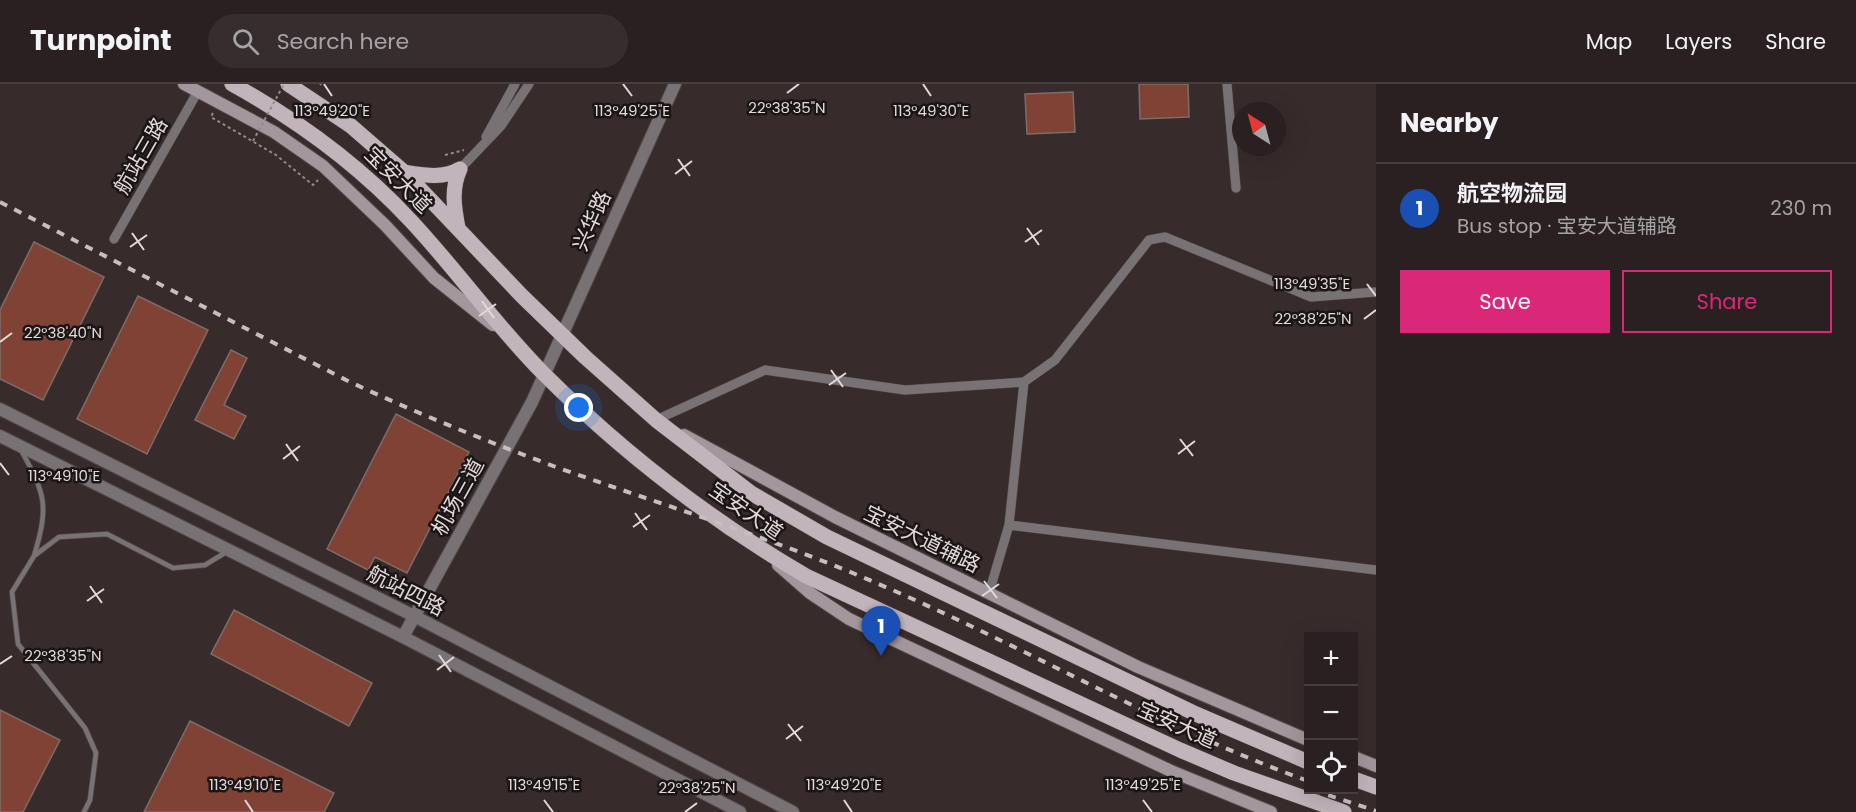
<!DOCTYPE html>
<meta charset="utf-8">
<style>
body{margin:0;font-family:Poppins,"Noto Sans SC",sans-serif;background:#362d2e;color:#f1f3f6}
.controls{position:absolute;right:18px;bottom:18px;display:grid;overflow:hidden;border-radius:0px;box-shadow:0 6px 24px #0002}
.controls button{width:54px;height:54px;display:grid;place-items:center;padding:0;border:0;border-bottom:2px solid #463e3f;background:#2a2021;color:#f1f3f6;font:30px sans-serif}
.compass{position:absolute;left:1232px;top:18px;width:54px;height:54px;border-radius:50%;background:#2a2021;box-shadow:0 6px 24px #0002;rotate:324deg}
.you{position:absolute;left:579px;top:324px;width:21px;height:21px;margin:-15px;border:4px solid #fff;border-radius:50%;background:#1a73e8;box-shadow:0 0 0 9px #1a73e833}
.badge{display:grid;place-items:center;width:39px;height:39px;border-radius:50%;background:#db2777;color:#fff;font-size:20px;font-weight:700}
.pin{position:absolute;translate:-50% -50px;filter:drop-shadow(0 2px 3px #0008)}
.pin::after{content:'';position:absolute;top:32px;width:21px;height:18px;background:inherit;clip-path:polygon(0 0,100% 0,50% 100%)}
.list{margin:0;padding:0;list-style:none}
h2{display:flex;justify-content:space-between;align-items:center;height:78px;margin:0;padding:0 24px;font-size:26px}
h2 small{font-size:20px;font-weight:400;color:#a5a3a5}
.list li{display:grid;grid-template-columns:39px 1fr auto;gap:18px;align-items:center;box-sizing:border-box;height:90px;padding:0 24px;border-top:2px solid #463e3f}
.list b{display:block;font-size:22px;white-space:nowrap}
.list p{margin:0;font-size:20px;white-space:nowrap;color:#a5a3a5}
.list em{font-size:20px;font-style:normal;color:#a5a3a5}
.actions{display:flex;gap:12px;padding:18px 24px}
.actions a{flex:1;padding:14px 0;border:2px solid #db2777;border-radius:0px;text-align:center;font-size:21px;color:#db2777}
.actions .main{background:#db2777;color:#fff}
.icon{flex:none;width:33px;height:33px;fill:none;stroke:currentColor;stroke-width:2;stroke-linecap:round;stroke-linejoin:round}
.map{position:relative;flex:none;width:1376px;height:728px;overflow:hidden}
header{display:flex;align-items:center;gap:36px;box-sizing:border-box;height:84px;padding:0 30px;background:#2a2021;border-bottom:2px solid #463e3f}
header strong{font-size:28px}
nav{display:flex;gap:33px;margin-inline-start:auto;font-size:21px}
.search{width:420px;height:54px;background:#362d2e;display:flex;align-items:center;gap:15px;box-sizing:border-box;padding:0 21px;border-radius:33px;color:#a5a3a5;font-size:22px}
main{display:flex}
aside{flex:1;background:#2a2021}
.map>svg:first-child{display:block}
.building{fill:#804234;stroke:#7c6d69;stroke-width:1.5}
.lines{fill:none;stroke-linecap:round;stroke-linejoin:round}
.service-casing{stroke:#534748;stroke-width:6}
.minor-casing{stroke:#534748;stroke-width:10}
.tertiary-casing{stroke:#534748;stroke-width:14}
.secondary-casing{stroke:#534748;stroke-width:14}
.primary-casing{stroke:#534748;stroke-width:16}
.path{stroke:#958a8b;stroke-width:2;stroke-dasharray:3 3;stroke-linecap:butt}
.service{stroke:#787274;stroke-width:4.5}
.minor{stroke:#787274;stroke-width:9}
.tertiary{stroke:#787274;stroke-width:12}
.secondary{stroke:#a2979c;stroke-width:12}
.primary{stroke:#c1b4ba;stroke-width:15}
.rail{stroke:#c8bebf;stroke-width:4;stroke-dasharray:8 8;stroke-linecap:butt}
.path-bridge{stroke:#958a8b;stroke-width:2;stroke-dasharray:3 3;stroke-linecap:butt}
.ticks{fill:none;stroke:#e2d9da;stroke-width:2}
.labels{text-anchor:middle;stroke-width:5;stroke-linejoin:round;paint-order:stroke}
.street-label{font-size:21px;fill:#e2d9da;stroke:#1b1516}
.ticks-label{font-size:15px;text-anchor:middle;fill:#e2d9da;stroke:#1b1516;stroke-width:5;stroke-linejoin:round;paint-order:stroke}
</style>
<header>
<strong>Turnpoint</strong>
<div class="search"><svg class="icon" aria-label="search" viewBox="0 0 24 24"><circle cx="10" cy="10" r="6"/><path d="M15 15l6 6"/></svg>Search here</div>
<nav><a>Map</a><a>Layers</a><a>Share</a></nav>
</header>
<main>
<div class="map">
<svg width="1376" height="728" viewBox="0 0 1376 728">
<rect width="100%" height="100%" fill="#382b2c"/>
<path class="building" d="M1139 0H1188L1189 33 1140 35Z
M1073 8 1075 48 1027 50 1025 10Z
M34 158 104 193 43 316 0 295V226Z
M138 212 208 246 147 370 77 335Z
M231 266 247 274 224 321 246 332 234 355 195 336Z
M396 330 469 368 407 489 375 473 368 486 327 465Z
M234 526 372 599 349 642 211 570Z
M0 626 60 656 23 728H0Z
M190 637 334 709 324 728H144Z"/>
<g class="lines">
<defs>
<path id="service" d="M21 366C46 411 49 422 34 472L59 453 107 450 173 484 205 481 228 467
M34 472 12 508 18 560 85 644 96 669 90 716 84 728"/>
<path id="minor" d="M1227 0 1236 104
M486 53 515 0
M460 85 501 42 529 0
M114 155 198 7
M656 336 765 286 905 306 1024 298 1055 276 1149 156 1165 153 1311 213 1376 208
M1009 441 1376 486
M989 509 1009 441 1024 298"/>
<path id="tertiary" d="M0 325 414 532 793 728
M0 352 403 553 740 728
M403 553 532 318 675 0"/>
<path id="secondary" d="M184 0 274 48 323 82 385 141 434 194 493 241
M684 351 835 433 1138 583 1308 656
M778 481 810 509 849 535 1171 687 1271 728
M1354 673 1376 682"/>
<path id="primary" d="M232 0C299 37 358 80 411 137 457 186 496 242 544 290 621 367 712 437 806 492L1180 666 1234 689 1344 728
M288 0 351 42 404 88 522 212 585 273 656 336 751 409 827 453 1196 630 1308 678
M404 88C423 91 443 95 460 85
M458 144C454 123 451 105 460 85
M1354 695 1376 703"/>
</defs>
<use href="#service" class="service-casing"/>
<use href="#minor" class="minor-casing"/>
<use href="#tertiary" class="tertiary-casing"/>
<use href="#secondary" class="secondary-casing"/>
<use href="#primary" class="primary-casing"/>
<path class="path" d="M320 1 321 0
M213 29 211 33 276 71 313 101 318 96
M445 71 464 66"/>
<use href="#service" class="service"/>
<use href="#minor" class="minor"/>
<use href="#tertiary" class="tertiary"/>
<use href="#secondary" class="secondary"/>
<use href="#primary" class="primary"/>
<path class="rail" d="M0 118 348 297C416 329 486 357 556 383 668 423 782 457 890 505 1031 566 1164 645 1308 697
M1313 706 1376 727"/>
<path class="path-bridge" d="M253 57 284 0"/>
</g>
<path class="ticks" d="M324 0 332 12M623 0 632 12M923 0 931 12M787 9 799 0M678 75 690 92M675 90 692 77M1027 144 1039 161M132 149 144 166M1025 158 1042 146M130 163 147 151M1367 200 1376 212M482 217 494 234M479 232 496 220M1364 235 1376 226M0 258 12 249M831 286 843 303M829 301 846 289M1180 355 1193 372M286 360 298 377M1178 370 1195 357M283 375 300 362M0 379 9 391M635 429 647 446M633 443 650 431M984 497 997 514M90 502 102 519M982 512 999 500M87 517 104 505M439 571 451 588M0 580 12 572M437 586 454 573M788 640 801 657M786 655 803 642M245 716 253 728M544 716 553 728M844 716 852 728M1143 716 1152 728M685 728 697 719"/>
<g class="labels">
<g class="street-label">
<text transform="translate(141 72) rotate(-60)" y="7">航站三路</text>
<text transform="translate(398 96) rotate(45)" y="7">宝安大道</text>
<text transform="translate(592 137) rotate(-66)" y="7">兴华路</text>
<text transform="translate(458 413) rotate(-61)" y="7">机场三道</text>
<text transform="translate(746 427) rotate(35)" y="7">宝安大道</text>
<text transform="translate(922 455) rotate(26)" y="7">宝安大道辅路</text>
<text transform="translate(406 507) rotate(27)" y="7">航站四路</text>
<text transform="translate(1177 641) rotate(24)" y="7">宝安大道</text>
</g>
</g>
<g class="ticks-label">
<text x="787" y="29">22°38'35"N</text>
<text x="332" y="32">113°49'20"E</text>
<text x="632" y="32">113°49'25"E</text>
<text x="931" y="32">113°49'30"E</text>
<text x="1312" y="205">113°49'35"E</text>
<text x="1313" y="240">22°38'25"N</text>
<text x="63" y="254">22°38'40"N</text>
<text x="64" y="397">113°49'10"E</text>
<text x="63" y="577">22°38'35"N</text>
<text x="245" y="706">113°49'10"E</text>
<text x="544" y="706">113°49'15"E</text>
<text x="844" y="706">113°49'20"E</text>
<text x="1143" y="706">113°49'25"E</text>
<text x="697" y="709">22°38'25"N</text>
</g>
</svg>
<div class="controls">
<button>+</button>
<button>−</button>
<button><svg class="icon" aria-label="locate" viewBox="0 0 24 24"><circle cx="12" cy="12" r="6"/><path d="M12 2v4M12 18v4M2 12h4M18 12h4"/></svg></button>
</div>
<svg class="compass" viewBox="-18 -18 36 36"><path d="M0-13l5 13h-10z" fill="#e53935"/><path d="M0 13l5-13h-10z" fill="#a5a3a5"/></svg>
<div class="you"></div>
<div class="pin badge" style="left:881px;top:572px;background:#1a4fb4">1</div>
</div>
<aside>
<h2>Nearby<small></small></h2>
<ul class="list">
<li><span class="badge" style="background:#1a4fb4">1</span><div><b>航空物流园</b><p>Bus stop · 宝安大道辅路</p></div><em>230 m</em></li>
</ul>
<div class="actions"><a class="main">Save</a><a>Share</a></div>
</aside>
</main>
